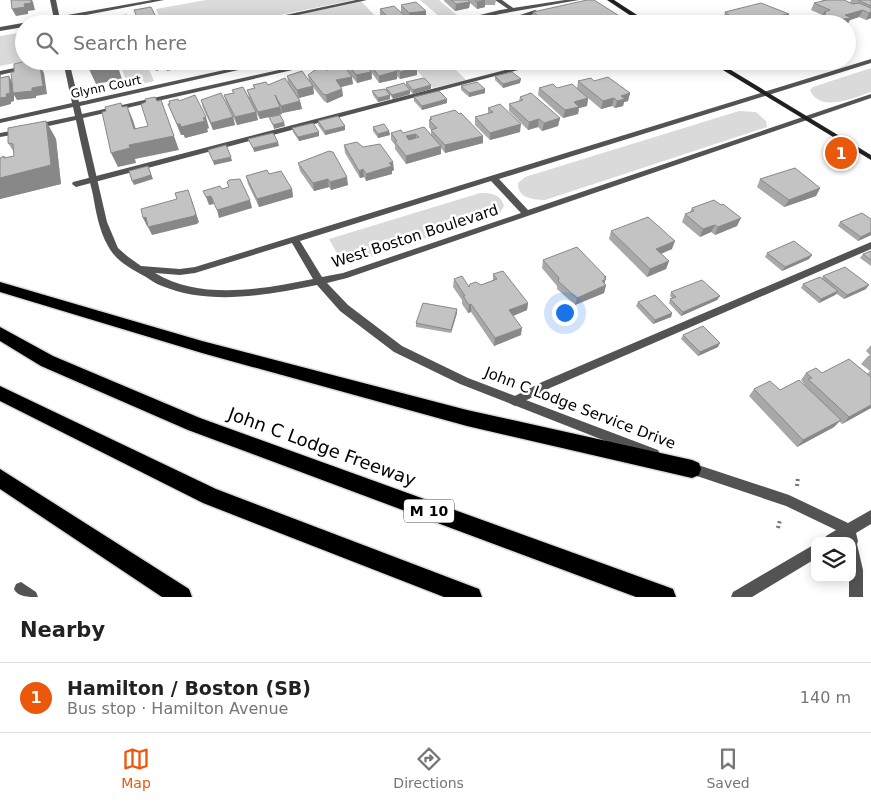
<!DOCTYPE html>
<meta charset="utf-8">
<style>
body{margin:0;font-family:"DejaVu Sans",sans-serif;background:#f6f6f6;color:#222}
.controls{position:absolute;right:15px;bottom:15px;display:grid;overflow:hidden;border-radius:10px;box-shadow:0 2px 12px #0003}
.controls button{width:45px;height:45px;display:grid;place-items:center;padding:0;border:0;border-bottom:1px solid #e0e0e0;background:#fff;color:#222;font:25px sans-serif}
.you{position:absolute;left:564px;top:312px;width:18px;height:18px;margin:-12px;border:4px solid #fff;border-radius:50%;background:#1a73e8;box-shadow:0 0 0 8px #1a73e833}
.badge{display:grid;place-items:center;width:32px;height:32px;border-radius:50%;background:#ea580c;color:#fff;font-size:16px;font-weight:700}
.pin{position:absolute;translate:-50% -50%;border:2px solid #fff;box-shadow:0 1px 5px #0006}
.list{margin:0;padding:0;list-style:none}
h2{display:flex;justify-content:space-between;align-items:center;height:65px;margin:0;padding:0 20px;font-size:21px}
h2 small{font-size:16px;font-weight:400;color:#767676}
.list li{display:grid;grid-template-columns:32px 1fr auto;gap:15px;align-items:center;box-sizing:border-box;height:70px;padding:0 20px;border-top:1px solid #e0e0e0}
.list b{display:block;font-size:19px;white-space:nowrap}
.list p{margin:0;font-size:16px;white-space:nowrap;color:#767676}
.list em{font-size:16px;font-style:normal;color:#767676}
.icon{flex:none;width:28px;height:28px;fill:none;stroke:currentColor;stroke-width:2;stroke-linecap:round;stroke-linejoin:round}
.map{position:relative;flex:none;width:871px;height:597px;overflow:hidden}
.search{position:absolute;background:#fff;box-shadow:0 2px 12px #0003;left:15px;right:15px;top:15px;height:55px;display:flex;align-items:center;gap:12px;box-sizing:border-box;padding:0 18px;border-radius:28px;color:#767676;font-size:19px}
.sheet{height:135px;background:#fff}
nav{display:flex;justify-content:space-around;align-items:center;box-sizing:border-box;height:70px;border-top:1px solid #e0e0e0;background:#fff;font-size:14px;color:#767676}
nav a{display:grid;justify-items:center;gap:2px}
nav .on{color:#ea580c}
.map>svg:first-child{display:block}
.green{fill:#dadada}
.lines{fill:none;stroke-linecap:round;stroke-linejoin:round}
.motorway-casing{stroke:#dbdbdb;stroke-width:3}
.path{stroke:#757575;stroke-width:4;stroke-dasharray:2 3;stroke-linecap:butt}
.service{fill:#535353;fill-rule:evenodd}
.minor{fill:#535353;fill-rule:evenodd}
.tertiary{fill:#535353;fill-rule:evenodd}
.secondary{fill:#202020;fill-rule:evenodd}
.motorway{fill:#000;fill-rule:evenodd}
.wall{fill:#a8a8a8}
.shaded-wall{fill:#888}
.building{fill:#c3c3c3;stroke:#888;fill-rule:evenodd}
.labels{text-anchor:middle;stroke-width:5;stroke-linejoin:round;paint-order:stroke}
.far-street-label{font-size:12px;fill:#000;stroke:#fff}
.shield{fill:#fff;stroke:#4c4c4c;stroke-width:1}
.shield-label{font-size:14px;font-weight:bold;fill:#000}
.street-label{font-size:15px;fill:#000;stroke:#fff}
.near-street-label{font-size:18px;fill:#000;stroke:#fff}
</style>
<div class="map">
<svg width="871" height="597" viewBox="0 0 871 597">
<rect width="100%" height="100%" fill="#fff"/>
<path class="green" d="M206 0H354L236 24H162L156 9Z
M360 0 383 24H285L280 16Z
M420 0H439L457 15 441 18Z
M127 14 131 24H83V22Z
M24 32V61H26L0 66V36Z
M118 61H145L154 81 129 87Z
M408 61H447L466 80 433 88Z
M871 68V92C855 97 820 114 810 90L813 87Z
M739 111 756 112 766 121 767 127 545 200C533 200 517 198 518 183L525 177Z
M480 193C491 193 501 194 504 206L500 213 344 266 329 239Z"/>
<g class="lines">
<defs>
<path id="motorway" d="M0 282 202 341 467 410 692 460 699 463 701 469 699 475 692 478 467 426 202 353 0 292Z
M0 327 53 356 200 418 665 586 673 589 676 597H636L188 430 41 366 0 341Z
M0 386 216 489 471 586 479 589 482 597H444L203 503 0 401Z
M0 469 189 589 192 597H162L0 489Z"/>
</defs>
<use href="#motorway" class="motorway-casing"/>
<path class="path" d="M797 486 798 477
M778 528 780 520"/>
<path class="service" d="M356 0H367L256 24H243Z
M495 0H502L516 10 511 11Z
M512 18H516L524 24H517L512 20Z
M49 61H63L0 75V71Z
M540 61H552L76 187 72 184 73 182Z
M871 242V249L550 388 519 404 515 406 511 404 509 401 511 398 542 382Z"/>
<path class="minor" d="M50 0H56L61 24H55Z
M565 0H579L500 14 456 24H444L500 10Z
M535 10 537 11V13L503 24H493Z
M871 59V63L499 179 528 210 871 94V98L347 278 327 283 348 305 402 346 468 378 658 450 660 454 658 458 654 460 460 384 394 352 340 311 317 285C267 295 211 306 162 286 156 284 151 280 146 277 131 269 116 261 108 246 99 230 96 212 93 195 87 170 81 145 76 120L35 129 31 127 32 125 75 116 73 107 0 123V119L72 103 63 61H69L79 102 265 61H278L80 106 82 114 319 61H332L83 118 107 222 118 248 127 256 141 266 180 269 195 267ZM491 181 521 213 343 273 322 277 300 241ZM292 243 313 279C263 289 202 301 155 273L180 275 195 273Z
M21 129 25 131 24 133 0 137V133Z
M21 582 36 592 38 597C28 597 18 597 14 589L16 584Z"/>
<path class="tertiary" d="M152 0H164L39 24H24V27L0 31V27Z
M692 463 789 495 848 523 871 510V524L856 533 858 541 857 544 863 570V597H849V578H852V541H824L826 536 836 530 786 506 688 473 686 469 688 465Z
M815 544V559L752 597H731L733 592Z"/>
<path class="secondary" d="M607 0H614L651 24H643Z
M708 61H716L871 155V160Z"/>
<use href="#motorway" class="motorway"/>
</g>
<path class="wall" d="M444 0H496L495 5H485V7L477 9 470 3 469 8 455 11 444 1Z
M822 0H844L850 3 851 0H871V18L866 20 859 17 850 20 847 25V24H826L820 21 822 15 811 10 814 3 821 2Z
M401 5 426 18 410 20 406 17V24H388L380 16V9L401 12Z
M533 12 632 24H534L532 22Z
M725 12 789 14 786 21 777 22 776 24H728L729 23 723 19Z
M365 61H411L417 75 400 79 397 76V79L379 83 372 73V79L357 83 349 73 353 84 341 87 343 96 327 103 324 101 313 87 314 94 299 98 302 109 282 113 281 110 282 114 260 119 256 113 258 120 237 125 226 102 224 95 233 93 232 90 249 97 247 90 254 88 253 85H268L288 82 287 76 309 81 308 75 326 70V67L347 69 346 62 365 64Z
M563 61H586V66L573 70 563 62Z
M495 76 520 83 503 88 495 80Z
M578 81H594L630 93 628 101 624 102 623 106 615 108 612 106 601 109 588 98 587 106 579 108 578 114 563 118 538 95 539 88 577 89Z
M406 82 431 85V89L413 94 410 91V94L393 99 390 95V99L378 102 373 95 372 91H386V88L406 85Z
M461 86 485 89V93L469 97 461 90Z
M414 97 447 103 422 110 414 101Z
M520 97 560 118 558 126 542 131 538 127 528 130 509 111V104L519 101Z
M201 100 233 117 235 125 213 130 203 108Z
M179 101 209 128 207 129 208 132 185 138 184 135H181L168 104Z
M488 108 520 132 490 140 475 125V117L488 114Z
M430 117 483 136V143L445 153 441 148V154L406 164 395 149V145L391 140V133H403L431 136V130L429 127V120H430Z
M46 121 56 139 61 184 0 199V158H5L14 156V152L8 143Z
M318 121 345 130 325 135 318 125Z
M373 127 389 131 390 135 378 138 373 131Z
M292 128 319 132V136L299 141 293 132Z
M344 145 363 147 394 170 392 171V174L366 181 364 177 360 178 345 153Z
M298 163 348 185 331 190 329 187 314 191 300 171Z
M269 174 292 189 293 197 259 207 248 184 246 176Z
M760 179 820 188 816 196 784 207 757 187Z
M721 205 737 226 715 235 711 232 700 237 682 222 685 214 690 212 692 208Z
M840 222 871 235 858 241 838 226Z
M611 231 672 249 661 254 669 261 666 269 647 277 609 239Z
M871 251V266L860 258 863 254Z
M767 253 812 255 809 259 782 271 765 257Z
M543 260 606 277 604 284 606 285 604 293 575 305 557 289V286L542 268Z
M493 274 528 303 527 310 513 316 521 335 494 346 471 312 468 313 462 304V300L453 287 454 279 469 287 481 285 493 280Z
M823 276 866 289 844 299 837 294 819 303 801 288 803 284 822 278Z
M671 292 720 296 717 300 681 316 669 303 670 299 672 298 670 296Z
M638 302 672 313 671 317 653 324 636 306Z
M457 313 451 333 416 327V323Z
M683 335 718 347 698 356 681 339Z
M871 345V408L842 424 839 421 834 427 797 447 749 396 754 389 780 390 804 385V384L801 380 806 373 867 374 870 371 861 364 868 356 870 355 866 351Z"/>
<path class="shaded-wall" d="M31 0H32L33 2 35 10 28 11V14L16 16 12 9 24 4Z
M485 0V7L477 9V2Z
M470 2 469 8 455 11 456 4Z
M863 10 859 17 850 20 847 25V24H835L837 20 845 15Z
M426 11V18L410 20 409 13Z
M871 12V18L866 20 869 13Z
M789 14 786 21 777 22 776 24H764L772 17Z
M406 17V24H390V19Z
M157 19 158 24H139V22Z
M757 20 756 24H747Z
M116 61 122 79 96 84 88 67Z
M164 61 166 68 156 71 153 63Z
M174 61H176L178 66H176V69L167 71 165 63Z
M180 61H201L182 68Z
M587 62 586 66 573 70 574 66Z
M40 66 44 73 47 94 36 96V98L17 100 14 95V101L11 102V104L0 107V98L6 94 9 76 13 84 32 88Z
M417 67V75L400 79V72Z
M397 71V79L379 83V76Z
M371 72 372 79 357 83 356 75Z
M352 77 353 84 337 88 336 80Z
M521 79 520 83 503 88V84Z
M431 85V89L413 94V90Z
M313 86 314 94 299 98 297 90Z
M342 89 343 96 327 103 326 95Z
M485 89V93L469 97V93Z
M410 90V94L393 99 392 95Z
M630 93 628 101 624 102 623 106 615 108 617 101 621 96Z
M390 95V99L378 102V98Z
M588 98 587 106 579 108 578 114 563 118 565 110 574 102Z
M614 98 612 106 601 109 603 101Z
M447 99V103L422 110V106Z
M161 100 179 150 135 159 136 163 118 167 111 153 129 145 134 129 127 106 133 120 140 143Z
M300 101 302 109 282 113 281 106Z
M280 107 282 114 260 119 258 112Z
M256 112 258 120 237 125 235 117Z
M206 117 209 128 207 129 208 132 185 138 181 127Z
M233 117 235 125 213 130 211 123Z
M560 118 558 126 542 131 544 123Z
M539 119 538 127 528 130 529 122Z
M46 121 56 139 61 184 0 199V178L4 156 15 174Z
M284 122 285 126 274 129 273 125Z
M177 124H180L184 135H181Z
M521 124 520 132 490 140V133Z
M345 126V130L325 135V131Z
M389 131 390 135 378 138V134Z
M319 132V136L299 141 298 137Z
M416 134V142L406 144V136Z
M483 136V143L445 153V145Z
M278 142 279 146 254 152 253 148Z
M441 146V154L406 164V156Z
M231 157 232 161 214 165 213 161Z
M393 162 394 170 392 171V174L366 181V174Z
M148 166 153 179 134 185 132 181Z
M363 169 364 177 360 178 359 171Z
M347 177 348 185 331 190 330 182Z
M328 179 329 187 314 191 313 183Z
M820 188 816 196 784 207 789 200Z
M292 189 293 197 259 207 257 199Z
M211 196 214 204 209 205 206 197Z
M191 198 199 222 197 224 152 235 148 227Z
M250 200 252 208 219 218 217 210Z
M146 217 150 225 147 226 143 218Z
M741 218 737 226 715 235 718 227Z
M715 225 711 232 700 237 703 229Z
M871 232V235L858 241 861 237Z
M675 241 672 249 653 257 656 249Z
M812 255 809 259 782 271 785 267Z
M669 261 666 269 647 277 650 269Z
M604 277H606L604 286 606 285 604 293 575 305 577 298 602 281Z
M869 285 866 289 844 299 847 295Z
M838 291 835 295 819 303 821 299Z
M720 296 717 300 681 316 683 312Z
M528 303 527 310 508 318 509 310Z
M471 304V312L468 313 469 305Z
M457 309V313L451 333V330Z
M672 313 671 317 653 324 655 320Z
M522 328 521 335 494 346 495 338Z
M720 343 718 347 698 356 700 352Z
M871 405V408L842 424 849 417Z
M841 420 834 427 797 447 803 440Z"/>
<path class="building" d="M11 0H31V3L24 4 25 7 12 9Z
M451 0H468L470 2 456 4Z
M475 0H485L477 2Z
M587 0H594L632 24H549L533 12Z
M827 0H844L853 4 859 3 871 8V12L869 13 863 10 845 15 851 18 837 20 823 14 826 13 824 12 830 10 814 3Z
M858 0H871V6Z
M416 2 426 11 409 13 401 5Z
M761 3 789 14 772 17 778 20 764 24 757 20 747 24H740L730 18H733L725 12Z
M394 6 406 17 390 19 380 9Z
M151 7 157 19 139 22 134 10Z
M26 61H35L36 66H40L43 86 32 88V91L13 93 11 72H14V64Z
M87 61H115L88 67Z
M152 61H162L153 63Z
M164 61H174L165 63Z
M351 61H362L371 72 356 75 346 62Z
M367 61H388L397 71 379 76Z
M391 61H411L417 67 400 72Z
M568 61H586L587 62 574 66Z
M342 63 352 77 336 80 342 89 326 95 323 94 308 75 315 70 324 68 326 70H328L326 67Z
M302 71 313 86 297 90 287 76Z
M512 72 521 79 503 84 495 76Z
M0 75V78L9 76 10 93 6 94 7 97 0 98Z
M608 77 630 93 621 96 625 99 617 101 614 98 603 101 578 81 591 78 594 81Z
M285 78 300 101 281 106 275 95 280 107 258 112 247 90 255 88 253 85 266 82 268 85Z
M424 78 431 85 413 90 406 82Z
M477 82 485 89 469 93 461 86Z
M404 83 410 90 392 95 386 88Z
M553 84 557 88 572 84 588 98 574 102 579 107 565 110 539 88Z
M243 87 256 112 235 117 224 95 234 93 232 90Z
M385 89 390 95 378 98 372 91Z
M439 91 447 99 422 106 414 97Z
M221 93 233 117 211 123 201 100Z
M531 93 560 118 544 123 539 119 529 122 509 104 523 100 520 97Z
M195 95 206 117 203 118 205 121 181 127 180 124H177L168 104H170L169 101 178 99 179 101Z
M155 97 157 101 161 100 174 136 129 145 130 148 111 153 102 112 106 111 105 107 121 103 122 107 127 106 134 129 148 126 141 104 146 102 145 99Z
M500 104 521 124 490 133 475 117 493 112 488 108Z
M455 110 459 114 461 113 483 136 445 145 431 130 437 128 429 120 432 119 430 117Z
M280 115 284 122 273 125 269 117Z
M338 116 345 126 325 131 318 121Z
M46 121 51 165 0 178V158L4 156V158L14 156 13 144 8 143V128Z
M313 123 319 132 298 137 292 128Z
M384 124 389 131 378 134 373 127Z
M424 127 441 146 406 156 395 142 397 141 391 133 401 130 403 133ZM416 134 419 137 409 140 406 136Z
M273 133 278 142 253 148 248 139Z
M357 142 363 147 380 144 393 162 389 163 392 166 366 174 363 169 359 171 344 145Z
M226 145 231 157 213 161 208 150Z
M329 151 333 152 347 177 330 182 328 179 313 183 298 163Z
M148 166 151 175 132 181 129 171Z
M795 168 820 188 789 200 760 179Z
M267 170 269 174 281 171 292 189 257 199 246 176Z
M240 179 250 200 217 210 211 196 206 197 203 191 220 186 222 189 229 187 227 182 229 180Z
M188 190 196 214 194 216 148 227 146 217 143 218 141 209 177 199 175 193Z
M714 200 721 205 723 204 741 218 718 227 715 225 703 229 685 214 694 211 692 208Z
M862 213 871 219V232L861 237 840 222Z
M648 217 675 241 656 249 669 261 650 269 611 231Z
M794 241 812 255 785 267 767 253Z
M577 247 606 277H604L606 279 602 281 606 285 577 298 558 281 559 278 543 260Z
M871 251V260L863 254Z
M845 267 869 285 847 295 823 276Z
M503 271 528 303 509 310 522 328 495 338 471 304 469 305 463 296H465L454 279 462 276 469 287 470 284 476 282 481 285 497 279 493 274Z
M820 277 838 291 821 299 803 284Z
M702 280 720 296 683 312 670 299 676 297 671 292Z
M655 295 672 313 655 320 638 302Z
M423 303 457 309 451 330 416 323Z
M703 326 720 343 700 352 683 335Z
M849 359 871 377V405L849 417 808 379 812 378 806 373 816 368 822 373Z
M799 380 841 420 803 440 754 389 770 381 780 390Z"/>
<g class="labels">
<g class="far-street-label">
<text transform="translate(106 87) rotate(-12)" y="4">Glynn Court</text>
</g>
<rect class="shield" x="404" y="499.5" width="50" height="23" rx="4"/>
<g class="shield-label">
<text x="429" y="516">M 10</text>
</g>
<g class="street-label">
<text transform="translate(415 236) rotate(-18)" y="5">West Boston Boulevard</text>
<text transform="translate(580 408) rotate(21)" y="5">John C Lodge Service Drive</text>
</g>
<g class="near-street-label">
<text transform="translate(322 447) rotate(20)" y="6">John C Lodge Freeway</text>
</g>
</g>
</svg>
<div class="controls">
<button><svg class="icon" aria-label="layers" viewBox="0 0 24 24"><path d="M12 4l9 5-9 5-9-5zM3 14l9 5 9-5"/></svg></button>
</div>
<div class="you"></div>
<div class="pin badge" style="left:841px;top:153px">1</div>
<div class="search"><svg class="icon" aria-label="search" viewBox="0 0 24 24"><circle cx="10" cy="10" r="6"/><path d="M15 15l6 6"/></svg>Search here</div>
</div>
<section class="sheet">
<h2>Nearby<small></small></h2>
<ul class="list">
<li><span class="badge">1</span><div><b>Hamilton / Boston (SB)</b><p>Bus stop · Hamilton Avenue</p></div><em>140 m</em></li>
</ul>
</section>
<nav>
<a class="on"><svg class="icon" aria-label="map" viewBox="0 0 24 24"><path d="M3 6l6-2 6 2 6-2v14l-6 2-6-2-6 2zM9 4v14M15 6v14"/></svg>Map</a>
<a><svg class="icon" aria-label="directions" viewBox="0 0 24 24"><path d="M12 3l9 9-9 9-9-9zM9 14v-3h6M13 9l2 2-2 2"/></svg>Directions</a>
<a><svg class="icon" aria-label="saved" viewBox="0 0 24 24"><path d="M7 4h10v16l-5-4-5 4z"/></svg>Saved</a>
</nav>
